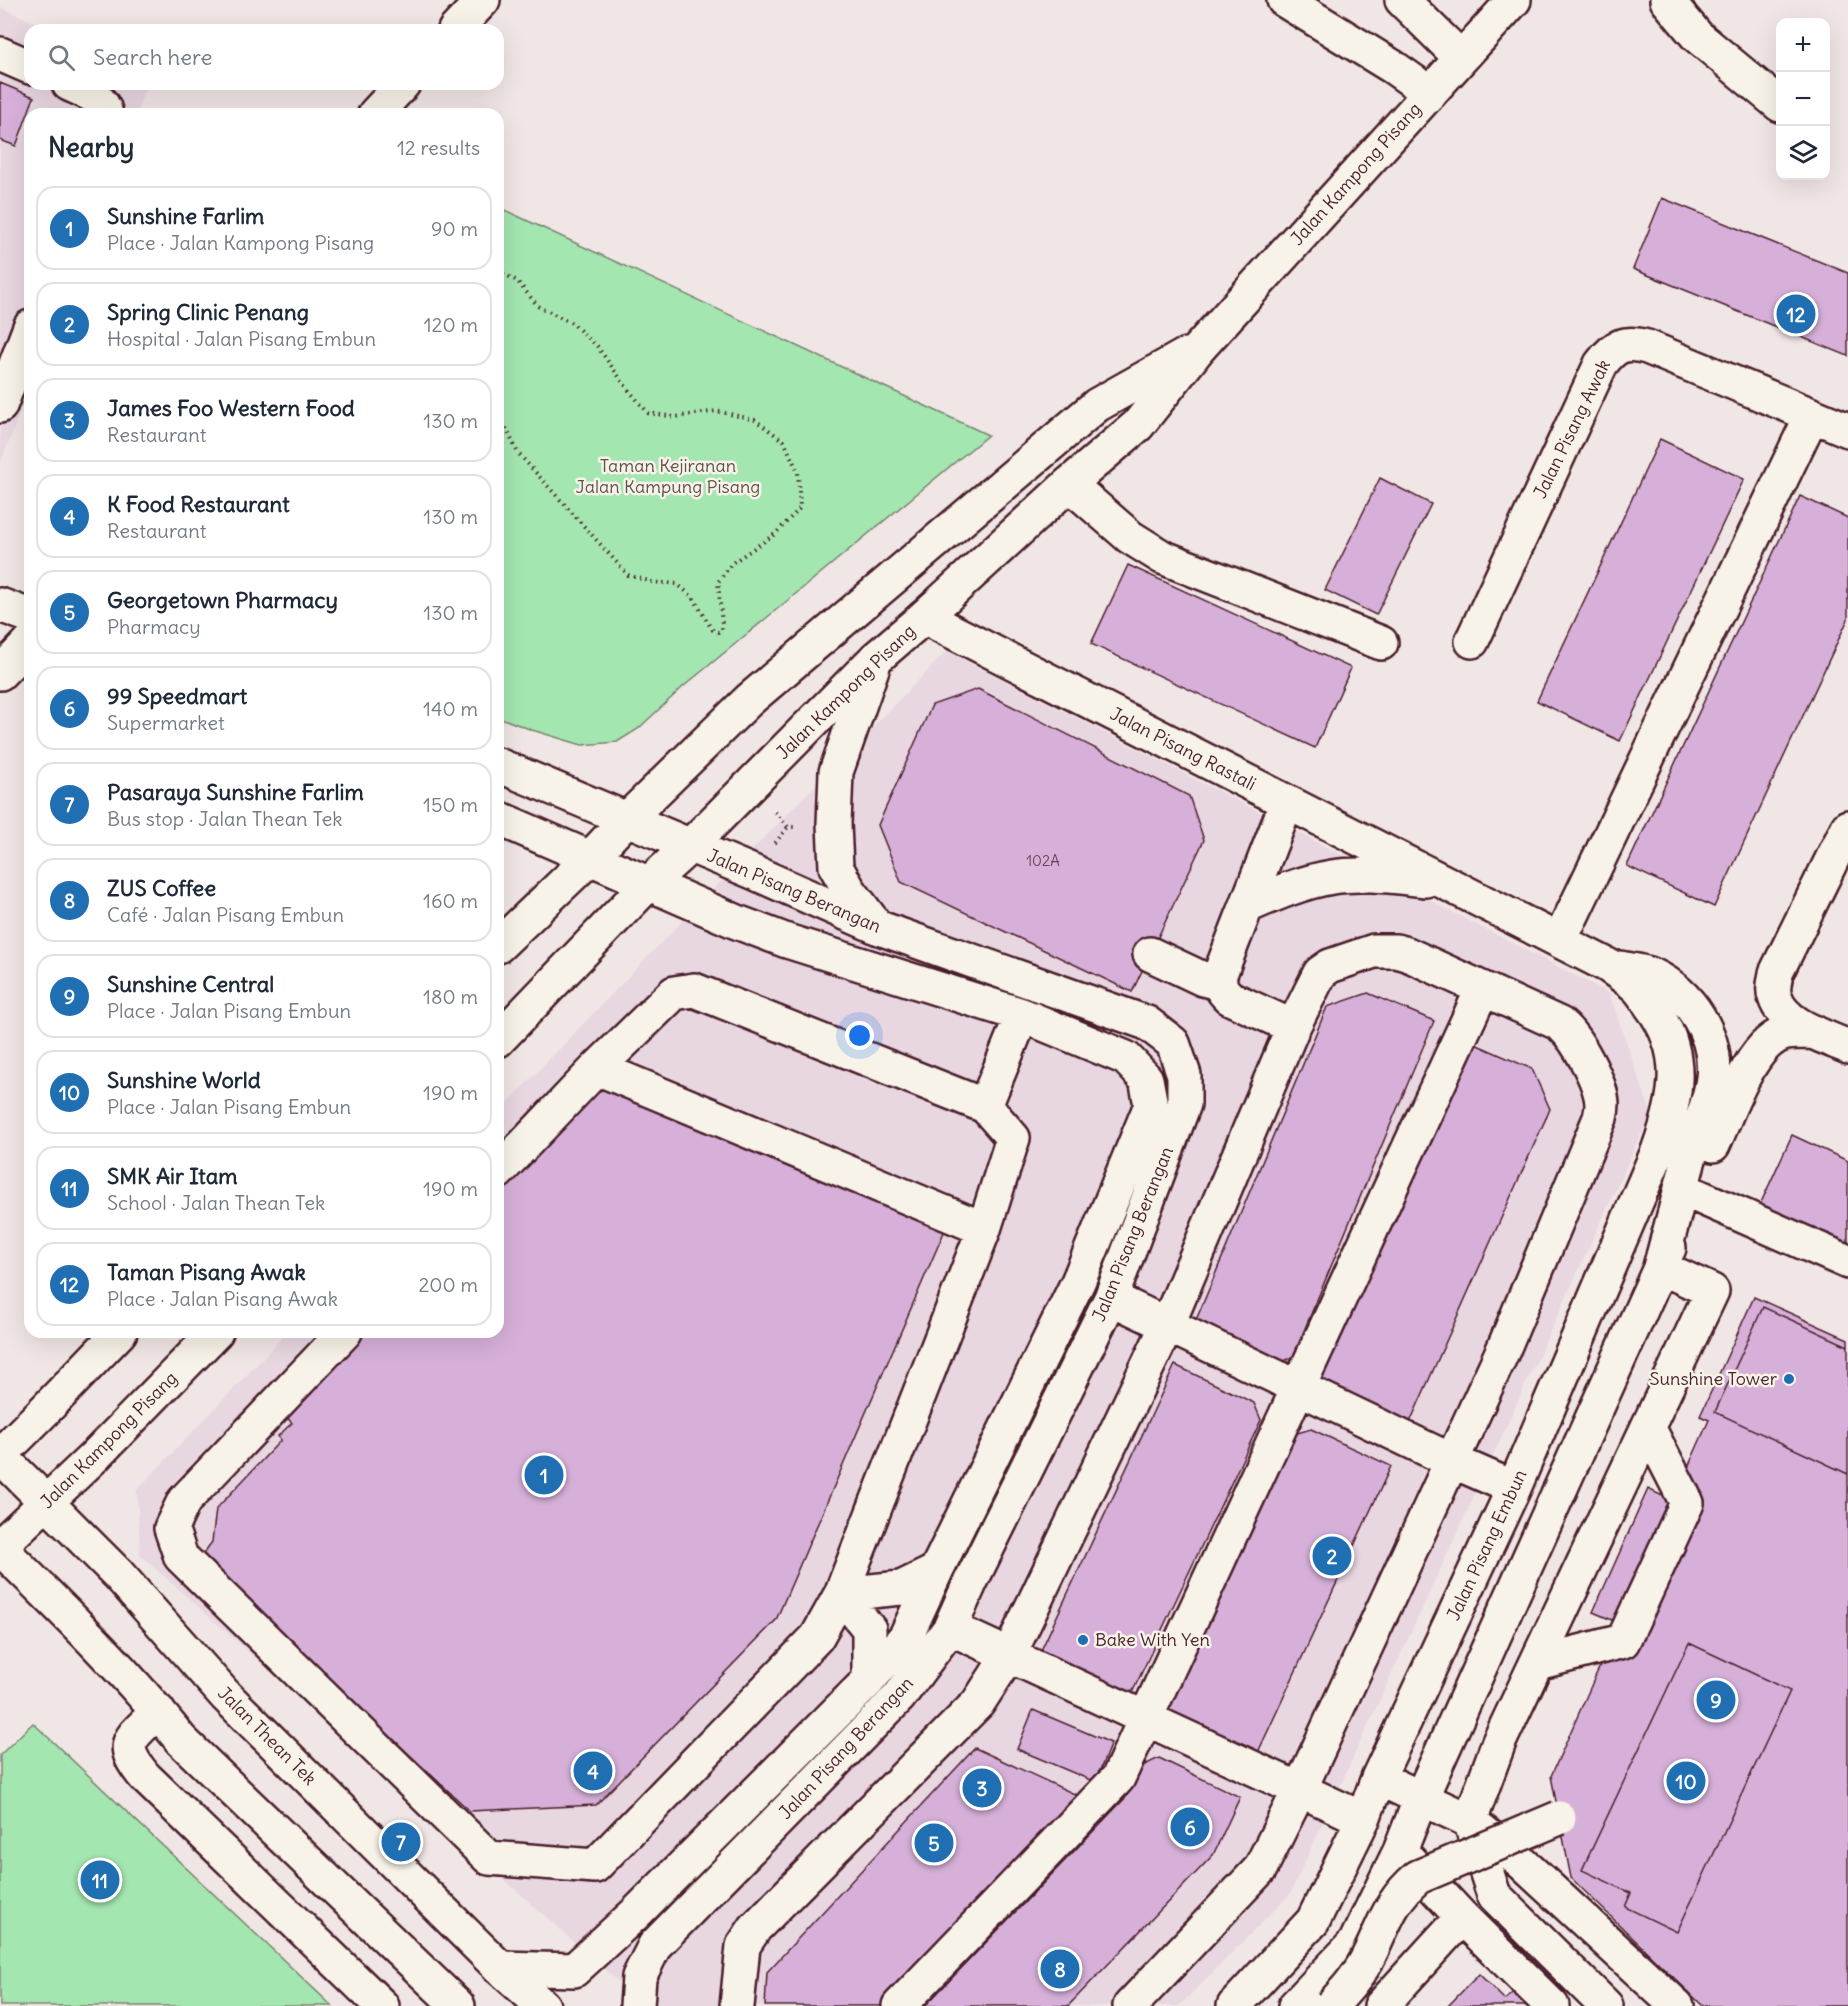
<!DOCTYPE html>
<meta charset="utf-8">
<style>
body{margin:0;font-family:Delius,sans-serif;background:#f6f6f7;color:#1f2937}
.controls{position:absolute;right:18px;top:18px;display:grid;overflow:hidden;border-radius:12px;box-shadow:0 6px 24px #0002}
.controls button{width:54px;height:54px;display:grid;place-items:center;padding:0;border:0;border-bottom:2px solid #e0e1e3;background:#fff;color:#1f2937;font:30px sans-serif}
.you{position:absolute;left:860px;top:1036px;width:21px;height:21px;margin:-15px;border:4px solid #fff;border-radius:50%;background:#1a73e8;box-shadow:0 0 0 9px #1a73e833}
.badge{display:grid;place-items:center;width:39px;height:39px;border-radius:50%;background:#1f6fb2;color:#fff;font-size:20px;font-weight:700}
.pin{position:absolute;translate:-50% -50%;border:3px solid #fff;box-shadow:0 2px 6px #0006}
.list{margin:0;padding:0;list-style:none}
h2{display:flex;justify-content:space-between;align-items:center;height:78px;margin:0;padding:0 24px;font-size:26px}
h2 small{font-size:20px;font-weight:400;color:#747a83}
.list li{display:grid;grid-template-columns:39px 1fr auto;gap:18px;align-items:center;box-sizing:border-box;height:84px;margin:0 12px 12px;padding:0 12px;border:2px solid #e0e1e3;border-radius:18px}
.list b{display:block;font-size:22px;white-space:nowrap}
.list p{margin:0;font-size:20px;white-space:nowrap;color:#747a83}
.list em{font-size:20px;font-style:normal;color:#747a83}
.icon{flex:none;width:33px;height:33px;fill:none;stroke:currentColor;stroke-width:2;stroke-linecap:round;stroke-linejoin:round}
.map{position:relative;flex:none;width:1848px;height:2006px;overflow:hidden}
.search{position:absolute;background:#fff;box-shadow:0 6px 24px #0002;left:24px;top:24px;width:480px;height:66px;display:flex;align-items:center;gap:15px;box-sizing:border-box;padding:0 21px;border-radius:18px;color:#747a83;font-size:22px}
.panel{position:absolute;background:#fff;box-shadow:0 6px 24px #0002;left:24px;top:108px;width:480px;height:1230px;border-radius:18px}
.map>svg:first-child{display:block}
.built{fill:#e8d6e1}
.green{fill:#a4e6b0;stroke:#77826e;stroke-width:1.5}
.building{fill:#d6b0d9;stroke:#4a1f2b;stroke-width:1.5}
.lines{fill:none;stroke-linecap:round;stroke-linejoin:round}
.minor-casing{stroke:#4a1f2b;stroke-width:38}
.major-casing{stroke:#4a1f2b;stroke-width:38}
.path{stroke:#4a1f2b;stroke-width:4;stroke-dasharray:1.5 4.5;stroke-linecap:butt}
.minor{stroke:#f7f3e8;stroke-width:33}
.major{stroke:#f7f3e8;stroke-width:33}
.minor-bridge-casing{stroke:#4a1f2b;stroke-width:38;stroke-linecap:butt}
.minor-bridge{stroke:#f7f3e8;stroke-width:33}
.poi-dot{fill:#1f6fb2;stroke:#f7f3e8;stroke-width:2}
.labels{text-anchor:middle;stroke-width:5;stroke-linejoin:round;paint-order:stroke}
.number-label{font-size:15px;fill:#6d4356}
.street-label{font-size:18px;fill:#4a1f2b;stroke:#f7f3e8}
.park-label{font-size:18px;fill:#60514c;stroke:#f7f3e8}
.poi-label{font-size:18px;fill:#4a1f2b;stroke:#f7f3e8;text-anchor:end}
</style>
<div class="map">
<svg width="1848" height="2006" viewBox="0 0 1848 2006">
<rect width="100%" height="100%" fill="#f0e6e5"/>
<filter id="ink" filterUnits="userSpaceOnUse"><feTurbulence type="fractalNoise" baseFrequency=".0167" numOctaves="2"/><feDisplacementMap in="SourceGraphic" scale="12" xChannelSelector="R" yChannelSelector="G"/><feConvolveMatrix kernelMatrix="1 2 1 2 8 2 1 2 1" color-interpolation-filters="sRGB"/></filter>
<g filter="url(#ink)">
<path class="built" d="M0 7 51 30H30V84H147L136 114H30V387L0 464Z
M947 651 1609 993 1651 1113 1290 1894 1179 2006H646L140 1555 137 1490 288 1332H498V1113L660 944Z"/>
<path class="green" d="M498 207 988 435 684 686 638 729 617 742 582 745 532 730 498 717Z
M33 1723 332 2006H0V1755Z"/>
<path class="building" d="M0 83 34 97 16 146 0 140Z
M1662 198 1848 273V356L1633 269Z
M1660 439 1744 479 1620 741 1537 701Z
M1380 478 1431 504 1376 615 1325 590Z
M1800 496 1848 518V619L1714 907 1627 866Z
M1128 565 1351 668 1315 748 1091 644Z
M978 689 1189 796 1204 840 1132 992 901 882 878 825 932 705Z
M1368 993 1434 1021 1293 1357 1271 1367 1191 1332 1327 1007Z
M1466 1040 1532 1069 1550 1109 1406 1431 1325 1395 1318 1373Z
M603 1081 951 1216 776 1620 596 1805 470 1811 199 1559 212 1542 216 1509 281 1440 278 1436 292 1423 280 1410 356 1332H498V1188Z
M1792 1135 1848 1161V1249L1759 1207Z
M1754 1297 1848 1339V2006H1703L1571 1878 1551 1776 1619 1623 1593 1612 1648 1489 1673 1501 1709 1420 1700 1416Z
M1763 1307 1848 1346V1474L1715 1412Z
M1175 1365 1254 1403 1261 1420 1133 1691 1112 1698 1036 1661Z
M1311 1429 1391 1466 1253 1763 1176 1727 1168 1706 1294 1434Z
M1689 1643 1790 1691 1677 1932 1625 1907 1631 1893 1582 1870Z
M1033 1710 1111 1743 1095 1782 1017 1749Z
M975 1748 1083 1798 889 2006H765L767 1972Z
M1159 1758 1240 1797 1213 1855 1068 2006H925L1127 1796 1136 1769Z
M1479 1974 1505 2000 1518 1987 1537 2006H1448Z"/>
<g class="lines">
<defs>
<path id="minor" d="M1284 0 1393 67 1430 93
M1402 0 1461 58
M1667 0 1697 36 1780 105
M455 30 483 0
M0 54 30 67
M69 84C84 91 102 96 106 114
M375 114 403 84
M0 406 30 327
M1069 484 1130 537 1162 557 1381 643
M0 605 30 616
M924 617 1607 965C1617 972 1628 979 1637 987 1642 992 1647 1000 1651 1006 1687 1053 1677 1099 1658 1151L1514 1488 1378 1778 1363 1819 1313 1921 1234 2006
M1472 641 1601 364C1615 345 1625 341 1647 347L1848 430
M0 673 30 642
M498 765 753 872 877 927 1147 1023 1173 1043 1184 1075V1104L1111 1298 970 1583 950 1628 899 1697 655 1945 639 1977 637 2006
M1287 802 1220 974C1219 985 1221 990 1230 998L1293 1027
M498 818 737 922 787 941 1022 1015 1126 1058 1146 1079 1151 1105 1078 1282 936 1571 906 1636 869 1680 636 1913 574 1970 500 1968
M1848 827 1776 973C1775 980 1772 989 1775 997 1783 1025 1824 1036 1848 1047
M1247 906C1275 894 1302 882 1332 877 1363 872 1396 877 1426 880
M1560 940 1812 415
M1150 954 1203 979 1219 983
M597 1068 984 1229
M985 1106 1022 1015
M1713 1145C1727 1116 1751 1040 1786 1033 1794 1032 1805 1032 1814 1032
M1691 1193 1848 1262
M1111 1298 1450 1460 1514 1488
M345 1332 184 1501 171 1528 181 1557 489 1858 595 1866 817 1637 841 1594 984 1229 1013 1138 985 1106 694 990 674 993 597 1068 498 1172
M841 1594 901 1588 936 1571
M841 1594 869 1629V1680
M950 1628 1363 1819
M1537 1663 1623 1641 1687 1503 1648 1427
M158 1711C131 1739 116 1742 145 1777L382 2006
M1378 1778 1470 1821 1521 1862 1677 2006
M1405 1856 1462 1917 1552 2006
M737 2006 743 1946 755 1928 978 1703 1009 1655 1167 1326 1293 1027 1320 973 1330 966 1374 951H1396L1407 954 1560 1024C1577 1038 1601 1082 1602 1104 1602 1108 1601 1114 1600 1118L1503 1350 1300 1789 1260 1869 1130 2006
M899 2006 1118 1778 1482 990
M1295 2006 1355 1943 1400 1851 1421 1798 1669 1248
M1381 2006 1462 1917
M1606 2006 1494 1895 1470 1821 1499 1742 1712 1291 1660 1267C1671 1228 1681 1188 1692 1148 1699 1125 1710 1103 1713 1078 1718 1035 1690 993 1652 975 1643 971 1630 970 1621 968"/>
<path id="major" d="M873 666 836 772 834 824 836 867 849 890 877 927
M498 946 589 859 627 819 749 700 1097 405 1186 355
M498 1040 648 884 690 846 875 659 924 617 1069 484 1138 425 1198 349 1514 0
M0 1455 46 1409 120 1332
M0 1456 118 1574 226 1696 500 1968 543 2006
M0 1546 95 1456 216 1332
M0 1548C63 1610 126 1671 181 1740L458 2006"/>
</defs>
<use href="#minor" class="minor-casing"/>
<use href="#major" class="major-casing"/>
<path class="path" d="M498 271 517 281 538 306 572 323 597 346 627 388 648 413 675 417 717 411 755 420 784 441 798 472 800 508 775 534 732 563 718 582 722 624V629L718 632 713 630 710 626 693 597 677 584 652 582 628 575 518 453 505 426 498 417
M775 812 788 827H794
M775 843 788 827"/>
<use href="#minor" class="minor"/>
<use href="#major" class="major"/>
<defs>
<path id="minor-bridge" d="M1331 2006C1344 1992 1357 1978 1366 1961 1384 1928 1387 1903 1418 1877L1559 1818"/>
</defs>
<use href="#minor-bridge" class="minor-bridge-casing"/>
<use href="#minor-bridge" class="minor-bridge"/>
</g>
</g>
<g class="poi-dot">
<circle cx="1789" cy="1379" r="6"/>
<circle cx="1083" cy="1640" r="6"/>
</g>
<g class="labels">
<g class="number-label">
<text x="1043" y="866">102A</text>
</g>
<g class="street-label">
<text transform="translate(1356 174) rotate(-48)" y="6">Jalan Kampong Pisang</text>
<text transform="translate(1572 429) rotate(-64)" y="6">Jalan Pisang Awak</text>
<text transform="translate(846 692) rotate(-44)" y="6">Jalan Kampong Pisang</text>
<text transform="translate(1183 749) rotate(27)" y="6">Jalan Pisang Rastali</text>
<text transform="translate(794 891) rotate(23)" y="6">Jalan Pisang Berangan</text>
<text transform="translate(1133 1234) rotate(-68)" y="6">Jalan Pisang Berangan</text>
<text transform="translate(109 1440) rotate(-45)" y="6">Jalan Kampong Pisang</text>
<text transform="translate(1487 1545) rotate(-65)" y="6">Jalan Pisang Embun</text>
<text transform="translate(267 1736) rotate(45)" y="6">Jalan Thean Tek</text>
<text transform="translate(846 1748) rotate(-47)" y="6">Jalan Pisang Berangan</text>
</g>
<g class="park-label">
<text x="668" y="472">Taman Kejiranan<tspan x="668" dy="21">Jalan Kampung Pisang</tspan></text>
</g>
<g class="poi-label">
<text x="1777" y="1385">Sunshine Tower</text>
<text x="1095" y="1646" text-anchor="start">Bake With Yen</text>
</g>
</g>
</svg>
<div class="controls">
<button>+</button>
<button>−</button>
<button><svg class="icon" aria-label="layers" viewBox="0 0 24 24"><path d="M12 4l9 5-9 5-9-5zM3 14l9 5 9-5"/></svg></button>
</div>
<div class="you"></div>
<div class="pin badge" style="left:544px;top:1475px">1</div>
<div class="pin badge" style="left:1332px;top:1556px">2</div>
<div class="pin badge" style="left:982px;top:1788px">3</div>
<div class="pin badge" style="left:593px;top:1771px">4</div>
<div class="pin badge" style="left:934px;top:1843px">5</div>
<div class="pin badge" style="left:1190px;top:1827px">6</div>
<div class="pin badge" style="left:401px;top:1842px">7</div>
<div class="pin badge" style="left:1060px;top:1969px">8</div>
<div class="pin badge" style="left:1716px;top:1700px">9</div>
<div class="pin badge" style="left:1686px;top:1781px">10</div>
<div class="pin badge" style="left:100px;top:1880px">11</div>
<div class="pin badge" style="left:1796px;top:314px">12</div>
<div class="search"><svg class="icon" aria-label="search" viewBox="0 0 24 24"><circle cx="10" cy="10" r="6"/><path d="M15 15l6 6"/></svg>Search here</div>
<section class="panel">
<h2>Nearby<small>12 results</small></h2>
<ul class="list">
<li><span class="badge">1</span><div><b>Sunshine Farlim</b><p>Place · Jalan Kampong Pisang</p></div><em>90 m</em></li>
<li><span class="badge">2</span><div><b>Spring Clinic Penang</b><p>Hospital · Jalan Pisang Embun</p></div><em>120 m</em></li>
<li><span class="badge">3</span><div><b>James Foo Western Food</b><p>Restaurant</p></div><em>130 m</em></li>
<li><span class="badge">4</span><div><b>K Food Restaurant</b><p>Restaurant</p></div><em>130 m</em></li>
<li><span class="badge">5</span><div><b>Georgetown Pharmacy</b><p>Pharmacy</p></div><em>130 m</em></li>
<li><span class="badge">6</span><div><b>99 Speedmart</b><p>Supermarket</p></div><em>140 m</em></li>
<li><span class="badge">7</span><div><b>Pasaraya Sunshine Farlim</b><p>Bus stop · Jalan Thean Tek</p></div><em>150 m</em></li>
<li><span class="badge">8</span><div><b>ZUS Coffee</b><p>Café · Jalan Pisang Embun</p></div><em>160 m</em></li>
<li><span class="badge">9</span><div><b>Sunshine Central</b><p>Place · Jalan Pisang Embun</p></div><em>180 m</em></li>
<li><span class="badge">10</span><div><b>Sunshine World</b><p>Place · Jalan Pisang Embun</p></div><em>190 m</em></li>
<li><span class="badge">11</span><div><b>SMK Air Itam</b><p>School · Jalan Thean Tek</p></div><em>190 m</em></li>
<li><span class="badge">12</span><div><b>Taman Pisang Awak</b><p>Place · Jalan Pisang Awak</p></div><em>200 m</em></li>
</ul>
</section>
</div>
